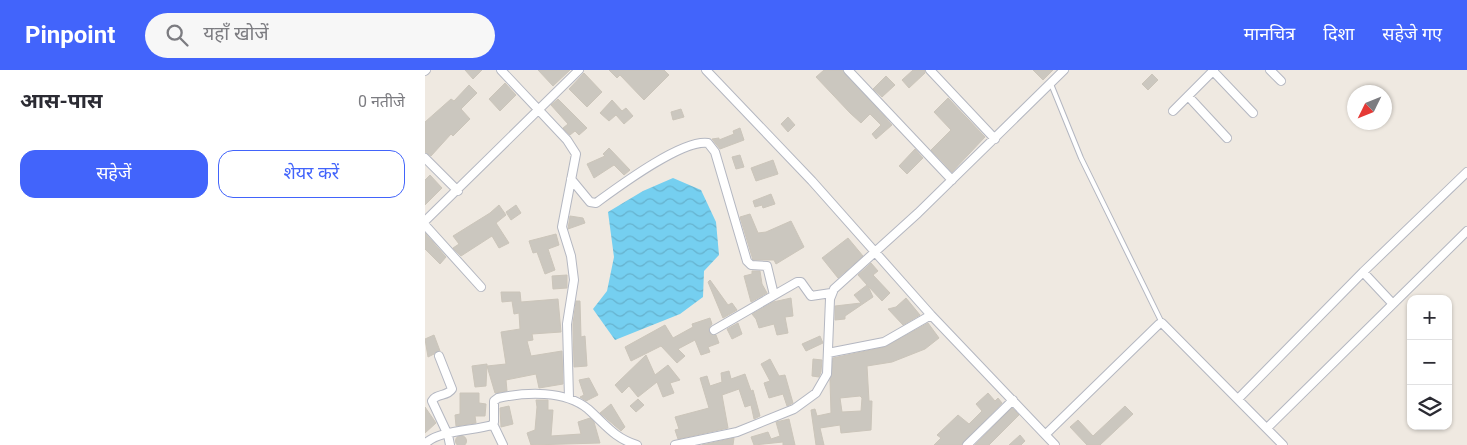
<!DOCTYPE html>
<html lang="hi">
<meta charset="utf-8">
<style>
body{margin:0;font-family:Roboto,"Noto Sans Devanagari",sans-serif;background:#f7f7f7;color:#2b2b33}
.controls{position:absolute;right:15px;bottom:15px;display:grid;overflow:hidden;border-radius:10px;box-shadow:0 1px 4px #0004}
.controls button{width:45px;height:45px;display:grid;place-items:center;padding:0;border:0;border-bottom:1px solid #e1e1e2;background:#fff;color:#2b2b33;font:25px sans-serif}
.compass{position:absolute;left:922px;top:15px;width:45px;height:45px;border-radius:50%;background:#fff;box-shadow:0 1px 4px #0004;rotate:227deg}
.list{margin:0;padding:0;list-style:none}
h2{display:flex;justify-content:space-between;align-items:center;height:65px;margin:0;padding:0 20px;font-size:21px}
h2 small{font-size:16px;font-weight:400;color:#7c7c81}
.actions{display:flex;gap:10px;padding:15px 20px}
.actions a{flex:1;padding:11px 0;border:1px solid #4264fb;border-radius:15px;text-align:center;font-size:18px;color:#4264fb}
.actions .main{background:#4264fb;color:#fff}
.icon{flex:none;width:28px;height:28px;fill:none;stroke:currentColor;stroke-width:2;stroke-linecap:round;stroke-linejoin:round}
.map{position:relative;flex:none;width:1042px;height:375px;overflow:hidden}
header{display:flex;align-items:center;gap:30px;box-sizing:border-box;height:70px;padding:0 25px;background:#4264fb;color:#fff}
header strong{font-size:24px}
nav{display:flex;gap:28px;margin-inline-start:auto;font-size:18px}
.search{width:350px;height:45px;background:#f7f7f7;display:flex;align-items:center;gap:12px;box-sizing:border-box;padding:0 18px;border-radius:28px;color:#7c7c81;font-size:19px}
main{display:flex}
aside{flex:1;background:#fff}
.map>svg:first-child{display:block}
.water{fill:url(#water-waves)}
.building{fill:#cbc7bf;stroke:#cbc5ba;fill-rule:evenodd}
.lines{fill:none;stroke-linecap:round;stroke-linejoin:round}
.service-casing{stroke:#b4b7c1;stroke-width:6}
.minor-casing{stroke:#b4b7c1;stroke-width:10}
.service{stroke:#fff;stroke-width:4}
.minor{stroke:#fff;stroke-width:8}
</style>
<header>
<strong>Pinpoint</strong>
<div class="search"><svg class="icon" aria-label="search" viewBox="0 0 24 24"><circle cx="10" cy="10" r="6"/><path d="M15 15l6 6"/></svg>यहाँ खोजें</div>
<nav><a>मानचित्र</a><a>दिशा</a><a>सहेजे गए</a></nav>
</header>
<main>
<aside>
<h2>आस-पास<small>0 नतीजे</small></h2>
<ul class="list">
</ul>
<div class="actions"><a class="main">सहेजें</a><a>शेयर करें</a></div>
</aside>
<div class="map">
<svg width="1042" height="375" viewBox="0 0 1042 375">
<defs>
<pattern id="water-waves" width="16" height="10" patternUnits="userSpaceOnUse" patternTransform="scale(1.25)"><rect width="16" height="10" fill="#75cff0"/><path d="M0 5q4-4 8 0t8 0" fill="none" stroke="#66b2ce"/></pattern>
</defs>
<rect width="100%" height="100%" fill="#efe9e1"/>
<path class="water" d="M248 108 276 120 291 152 294 185 279 201 278 227 255 244 190 270 168 239 182 221 189 187 183 142 218 121Z"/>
<path class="building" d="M40 0H57L48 9Z
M113 0H145L128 16Z
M184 0H239L244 5 219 30 195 5 192 8Z
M399 0H418L467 55 451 69 447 64 456 55 445 44 436 53 425 43 391 7Z
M488 0H500V3L484 18 477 10Z
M608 0H628L618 10Z
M159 3 177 22 162 37 144 19Z
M727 4 733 10 723 20 717 14Z
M461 6 470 15 457 27 448 19Z
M80 13 91 25 75 41 64 29Z
M44 15 52 23 36 39 45 49 28 66 26 64 6 86 0 82V52L26 29 29 31Z
M523 28 560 67 527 102 506 80 526 60 509 42Z
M133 29 162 58 154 65 150 61 145 65 138 58 143 54 126 35Z
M187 30 197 41 201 38 208 46 199 54 191 45 184 51 175 43Z
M256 39 259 47 248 50 246 42Z
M363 47 370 55 363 62 356 54Z
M315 58 319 70 295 79 287 69 294 68V70L309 64 308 61Z
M184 78 205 100 199 105 189 95 169 108 162 94 180 86 178 84Z
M490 79 498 88 482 104 474 96Z
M315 85 319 97 311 99 307 87Z
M348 90 353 104 331 111 326 98Z
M5 105 17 118 0 135V110Z
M346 124 350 134 338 138 337 135 330 137 328 131Z
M74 135 81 145 71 153 84 173 74 178 67 166 36 186 28 178 34 174 28 166 65 143Z
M91 135 96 143 86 150 81 142Z
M325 144 333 163 341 162 366 151 379 177 351 194 349 190H328L315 147Z
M145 146 158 148 160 153 143 159Z
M0 163 21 187 15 194 0 179Z
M131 164 134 175 123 179 130 200 120 204 112 182 108 183 104 171Z
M423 168 438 186 413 208 397 188Z
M446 193 453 201 448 205 465 223 457 231 443 216 448 227 420 246V249L410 250V236L436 233 429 225 442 215 433 205Z
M327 201H335L337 214 342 223 326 232 319 206 327 204Z
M142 205V218L128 219 127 206Z
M285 210 303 235 307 233 312 240 298 248 283 212Z
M76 222H95L96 232 133 229 136 262 107 264 108 270 102 271 106 286 137 281 138 314 114 318 111 304 81 310 82 321 70 323 62 296 81 294 76 262 95 259 94 243 89 244 87 231 77 232Z
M366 228 368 246 360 247 363 263 352 265 349 254 334 258 331 249 327 244 348 232Z
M481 228 495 245 478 255 463 239 471 237Z
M151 231H155L156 267 160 266 162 296 149 297 148 254Z
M285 248 287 254 284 258V262L291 265 294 273 283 277 285 282 276 285 270 270 253 279 260 286 252 293 236 276 206 291 200 277 240 255 248 268 268 257 267 254Z
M313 253 317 264 307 269 302 259Z
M503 253 514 268 500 279 467 292 442 296 444 331H447L446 360 416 363 415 355 395 358 399 375H391L386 340 390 339 392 346 406 343 405 310 408 288 460 277ZM435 326 437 328 436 341 417 342 415 328Z
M9 265 15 281 3 287 0 269Z
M395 266 398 273 381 281 377 274Z
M221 285 230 305 243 295 255 310 245 313 249 323 238 327 232 312 213 327 204 316 197 323 190 315Z
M345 289 354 306 360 305 368 333 362 336 358 324 344 328 339 313 345 311 336 294Z
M388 289 397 290 396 302 394 307 387 306Z
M62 294 61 316 50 317 47 296Z
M304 301 306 309 320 304 326 321 328 320 335 346 329 349 326 335 320 337 314 319 297 325 303 358 253 369 250 360 254 359 250 347 284 338 275 308 282 306 285 316 297 312 296 303Z
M164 308 173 325 161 331 155 327 159 325 154 310Z
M35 323H54V333L61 334 60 346H50L51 353 31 356 30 345 35 344Z
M563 323 570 331 573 328 577 333 536 375H509L516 368 512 365 533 345 544 354 557 341 551 334Z
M213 329 219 335 211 342 205 336Z
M111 330H123V340H128L126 366 156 364 153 352 165 348 169 352 175 373 106 375 102 363 110 360 112 337Z
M186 334 200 357 196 361 175 343Z
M84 336 88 354 76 357 75 338Z
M700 336 708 344 675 375H662L645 357 653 350 668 366Z
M0 337 11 353 0 363Z
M587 338 594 345 564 375H550Z
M364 349 370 375H358V372L329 375 326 367 343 362 346 369 355 366 351 352Z
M595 365 600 371 596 375H584Z
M30.5 371a5.5 5.5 0 1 1 11 0a5.5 5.5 0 1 1-11 0Z
M309 368 308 375H277Z"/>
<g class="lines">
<defs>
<path id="service" d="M626 14 656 88 737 253"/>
<path id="minor" d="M76 0 142 70 151 84 137 157 146 186 149 210 142 254 144 328
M281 0 387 111 506 245 630 375
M423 0 527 110
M505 0 570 69
M845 0 856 11
M0 1 1 0
M788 1 828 43
M763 26 802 68
M748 41 789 0
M0 88 33 121
M146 109 165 132 171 133C193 117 257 69 283 73L290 82 322 191 326 195 342 196 349 225
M0 151 154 0
M0 155 56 217
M938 202 967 233
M289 260 372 212H376L386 226 406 223
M403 283 459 272 506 245
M14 286 27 319C22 327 11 323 7 331L23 365 25 375
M813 329 938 202 1042 102
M68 354 78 375
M842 358 1042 161
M621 364 734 254 737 253 858 375
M0 374C13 360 48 361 67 355L69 352V331L73 328C101 322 140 320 163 339 180 354 189 368 212 375
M250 375 312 362 369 339 391 323 402 304 405 229 409 219 493 143 639 0
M542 375 588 330"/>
</defs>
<use href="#service" class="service-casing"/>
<use href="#minor" class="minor-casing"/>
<use href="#service" class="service"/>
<use href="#minor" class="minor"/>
</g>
</svg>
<div class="controls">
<button>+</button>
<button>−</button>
<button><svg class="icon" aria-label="layers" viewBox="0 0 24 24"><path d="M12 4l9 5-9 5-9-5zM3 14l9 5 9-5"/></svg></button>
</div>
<svg class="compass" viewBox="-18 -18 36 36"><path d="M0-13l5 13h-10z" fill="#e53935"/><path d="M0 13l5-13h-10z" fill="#7c7c81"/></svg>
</div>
</main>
